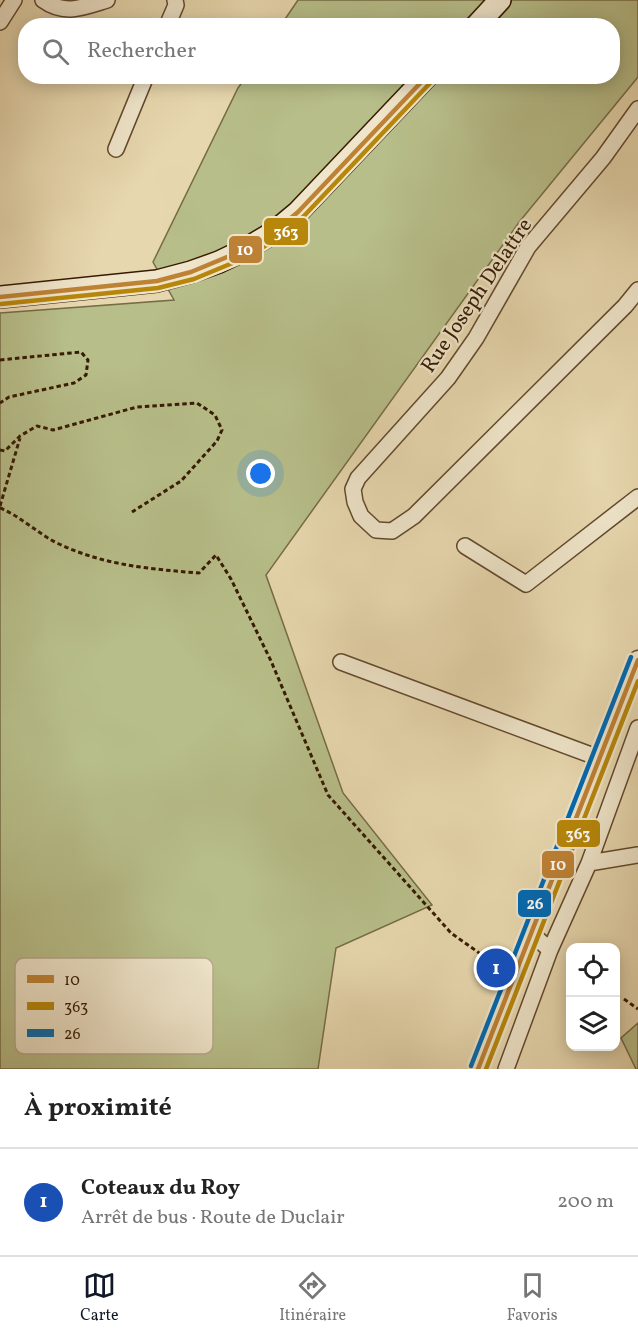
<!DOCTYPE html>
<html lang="fr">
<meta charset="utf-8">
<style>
body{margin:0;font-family:Vollkorn,serif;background:#f2f2f2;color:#222}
.controls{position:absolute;right:18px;bottom:18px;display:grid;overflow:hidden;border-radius:12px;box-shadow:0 3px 15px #0003}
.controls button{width:54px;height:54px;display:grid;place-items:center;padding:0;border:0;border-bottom:2px solid #e0e0e0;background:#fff;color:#222;font:30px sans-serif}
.you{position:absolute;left:261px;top:474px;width:21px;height:21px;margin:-15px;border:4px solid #fff;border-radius:50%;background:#1a73e8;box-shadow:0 0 0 9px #1a73e833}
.badge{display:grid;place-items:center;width:39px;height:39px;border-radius:50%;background:#111827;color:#fff;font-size:20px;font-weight:700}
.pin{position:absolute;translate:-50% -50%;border:3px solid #fff;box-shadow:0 2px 6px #0006}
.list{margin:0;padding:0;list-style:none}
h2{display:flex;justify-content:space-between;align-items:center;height:78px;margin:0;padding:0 24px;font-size:26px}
h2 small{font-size:20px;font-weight:400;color:#767676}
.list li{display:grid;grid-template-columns:39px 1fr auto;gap:18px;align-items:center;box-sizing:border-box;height:108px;padding:0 24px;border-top:2px solid #e0e0e0}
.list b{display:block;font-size:22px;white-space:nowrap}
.list p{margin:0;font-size:20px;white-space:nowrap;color:#767676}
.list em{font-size:20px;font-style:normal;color:#767676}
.icon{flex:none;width:33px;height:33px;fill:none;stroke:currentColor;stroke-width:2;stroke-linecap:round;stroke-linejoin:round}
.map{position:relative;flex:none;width:638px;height:1069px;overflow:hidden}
.search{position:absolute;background:#fff;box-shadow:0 3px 15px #0003;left:18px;right:18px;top:18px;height:66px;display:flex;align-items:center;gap:15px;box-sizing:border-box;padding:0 21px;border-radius:24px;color:#767676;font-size:22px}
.sheet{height:186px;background:#fff}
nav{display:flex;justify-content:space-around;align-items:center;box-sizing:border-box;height:84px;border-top:2px solid #e0e0e0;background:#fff;font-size:16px;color:#767676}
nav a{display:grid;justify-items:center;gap:3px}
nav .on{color:#111827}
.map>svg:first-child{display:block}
.green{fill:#b7be89;stroke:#766c46;stroke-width:1.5}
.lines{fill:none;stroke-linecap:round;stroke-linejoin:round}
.minor-casing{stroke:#62492d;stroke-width:18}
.tertiary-casing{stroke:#62492d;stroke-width:21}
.secondary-casing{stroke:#361a02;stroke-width:24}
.path{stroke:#361a02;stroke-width:3;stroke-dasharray:4.5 3;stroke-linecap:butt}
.minor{stroke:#efe5ca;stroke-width:15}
.tertiary{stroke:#efe5ca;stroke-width:18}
.secondary{stroke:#efe5ca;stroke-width:21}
.bus-1-casing{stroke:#efe5ca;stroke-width:9}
.bus-2-casing{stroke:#efe5ca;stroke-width:9}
.bus-3-casing{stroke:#efe5ca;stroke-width:9}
.bus-1{stroke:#be8235;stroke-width:4.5}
.bus-2{stroke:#b7870b;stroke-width:4.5}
.bus-3{stroke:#006ab3;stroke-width:4.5}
.labels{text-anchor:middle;stroke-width:4.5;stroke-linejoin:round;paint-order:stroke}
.street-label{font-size:21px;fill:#361a02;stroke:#efe5ca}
.key{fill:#efe5ca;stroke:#b8a88e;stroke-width:1.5}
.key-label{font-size:16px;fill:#361a02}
.line-badge{stroke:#efe5ca;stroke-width:2}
.badge-label{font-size:16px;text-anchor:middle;font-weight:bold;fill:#fff}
</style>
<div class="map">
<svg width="638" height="1069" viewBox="0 0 638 1069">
<rect width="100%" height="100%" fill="#e7d7ae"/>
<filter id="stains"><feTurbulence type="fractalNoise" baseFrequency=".00333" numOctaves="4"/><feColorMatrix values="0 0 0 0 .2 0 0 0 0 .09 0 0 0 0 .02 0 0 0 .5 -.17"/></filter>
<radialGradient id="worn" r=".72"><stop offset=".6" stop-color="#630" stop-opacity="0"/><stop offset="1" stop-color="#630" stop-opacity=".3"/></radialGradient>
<path class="green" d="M298 0H638V77L520 221 266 575 343 793 432 905 336 948 318 1069H0V313L174 300 153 262 238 88 246 77 612 76V26L281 25Z
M638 1023V1069H636L621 1038Z"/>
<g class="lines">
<defs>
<path id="minor" d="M43 0C65 16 84 7 107 0
M0 22 14 0
M167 26 176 5 175 0
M638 109 603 158 528 247 476 338 448 378 358 478 353 489 355 502 361 516 376 530 392 531 414 516 625 306 638 290
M116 149 146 76
M465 546 526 584 638 497
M341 662 599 758
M589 863 638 728
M550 950 589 863 638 855
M506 1069 550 950 531 933"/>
<path id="tertiary" d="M478 1069 638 660"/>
<path id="secondary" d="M476 26 500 0
M0 297 157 281 191 272 219 262 244 250 274 232 298 212 427 76"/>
</defs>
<use href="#minor" class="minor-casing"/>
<use href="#tertiary" class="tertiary-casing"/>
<use href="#secondary" class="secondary-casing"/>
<path class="path" d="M0 360 81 352 88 360 86 375 74 383 9 397 0 403
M0 450 5 451 20 436 37 426 53 430 137 407 197 403 215 415 222 430 217 441 181 481 132 512
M0 506 20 438
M0 508C20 516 36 532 55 542 101 565 149 569 199 573L216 555 231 579 271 661 328 795 451 933 499 967
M624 999 638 1009"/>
<use href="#minor" class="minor"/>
<use href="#tertiary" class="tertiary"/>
<use href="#secondary" class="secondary"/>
<defs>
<path id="bus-1" d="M0 297 157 281 191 272 244 250 274 232 298 212 427 76
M478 1069 638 660"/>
<path id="bus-2" d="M1 304 158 288 194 279 247 257 278 238 303 217 432 81
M486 1069 638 681"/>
<path id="bus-3" d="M471 1066 631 657"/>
</defs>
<use href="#bus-1" class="bus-1-casing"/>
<use href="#bus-2" class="bus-2-casing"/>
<use href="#bus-3" class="bus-3-casing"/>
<use href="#bus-1" class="bus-1"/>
<use href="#bus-2" class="bus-2"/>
<use href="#bus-3" class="bus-3"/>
</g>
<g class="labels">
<g class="street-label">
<text transform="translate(476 295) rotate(-56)" y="7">Rue Joseph Delattre</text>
</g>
</g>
<rect x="15" y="958" width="198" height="96" rx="9" class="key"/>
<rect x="27" y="975" width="27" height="8" fill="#be8235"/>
<rect x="27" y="1002" width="27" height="8" fill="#b7870b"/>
<rect x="27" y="1029" width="27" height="8" fill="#006ab3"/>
<g class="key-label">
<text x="64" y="985">10</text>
<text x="64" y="1012">363</text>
<text x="64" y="1039">26</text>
</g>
<g class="line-badge">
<rect x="263" y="217" width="46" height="29" rx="6" fill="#b7870b"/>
<rect x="228" y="235" width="35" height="29" rx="6" fill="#be8235"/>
<rect x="556" y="819" width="45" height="29" rx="6" fill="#b7870b"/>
<rect x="541" y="850" width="34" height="29" rx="6" fill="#be8235"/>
<rect x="517" y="889" width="35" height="29" rx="6" fill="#006ab3"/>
</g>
<g class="badge-label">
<text x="286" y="237">363</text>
<text x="245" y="255">10</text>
<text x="578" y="839">363</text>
<text x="558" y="870">10</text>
<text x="535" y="909">26</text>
</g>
<rect width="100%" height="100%" filter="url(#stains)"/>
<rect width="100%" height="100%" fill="url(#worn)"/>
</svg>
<div class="controls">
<button><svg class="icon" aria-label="locate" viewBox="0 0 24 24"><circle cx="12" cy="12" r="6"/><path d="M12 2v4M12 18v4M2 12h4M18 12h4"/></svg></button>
<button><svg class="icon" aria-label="layers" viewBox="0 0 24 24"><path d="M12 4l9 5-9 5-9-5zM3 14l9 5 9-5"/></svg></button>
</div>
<div class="you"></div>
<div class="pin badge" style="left:496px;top:968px;background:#1a4fb4">1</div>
<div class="search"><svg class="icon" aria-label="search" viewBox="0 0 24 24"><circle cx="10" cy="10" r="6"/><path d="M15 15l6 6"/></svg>Rechercher</div>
</div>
<section class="sheet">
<h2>À proximité<small></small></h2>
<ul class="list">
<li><span class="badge" style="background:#1a4fb4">1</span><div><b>Coteaux du Roy</b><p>Arrêt de bus · Route de Duclair</p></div><em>200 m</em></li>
</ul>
</section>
<nav>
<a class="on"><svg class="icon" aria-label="map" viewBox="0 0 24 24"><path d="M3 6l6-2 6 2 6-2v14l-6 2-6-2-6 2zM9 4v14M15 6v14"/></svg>Carte</a>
<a><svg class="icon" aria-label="directions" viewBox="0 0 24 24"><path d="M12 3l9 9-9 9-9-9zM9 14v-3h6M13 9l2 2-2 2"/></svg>Itinéraire</a>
<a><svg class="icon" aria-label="saved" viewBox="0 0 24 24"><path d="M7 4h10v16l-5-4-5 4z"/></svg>Favoris</a>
</nav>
